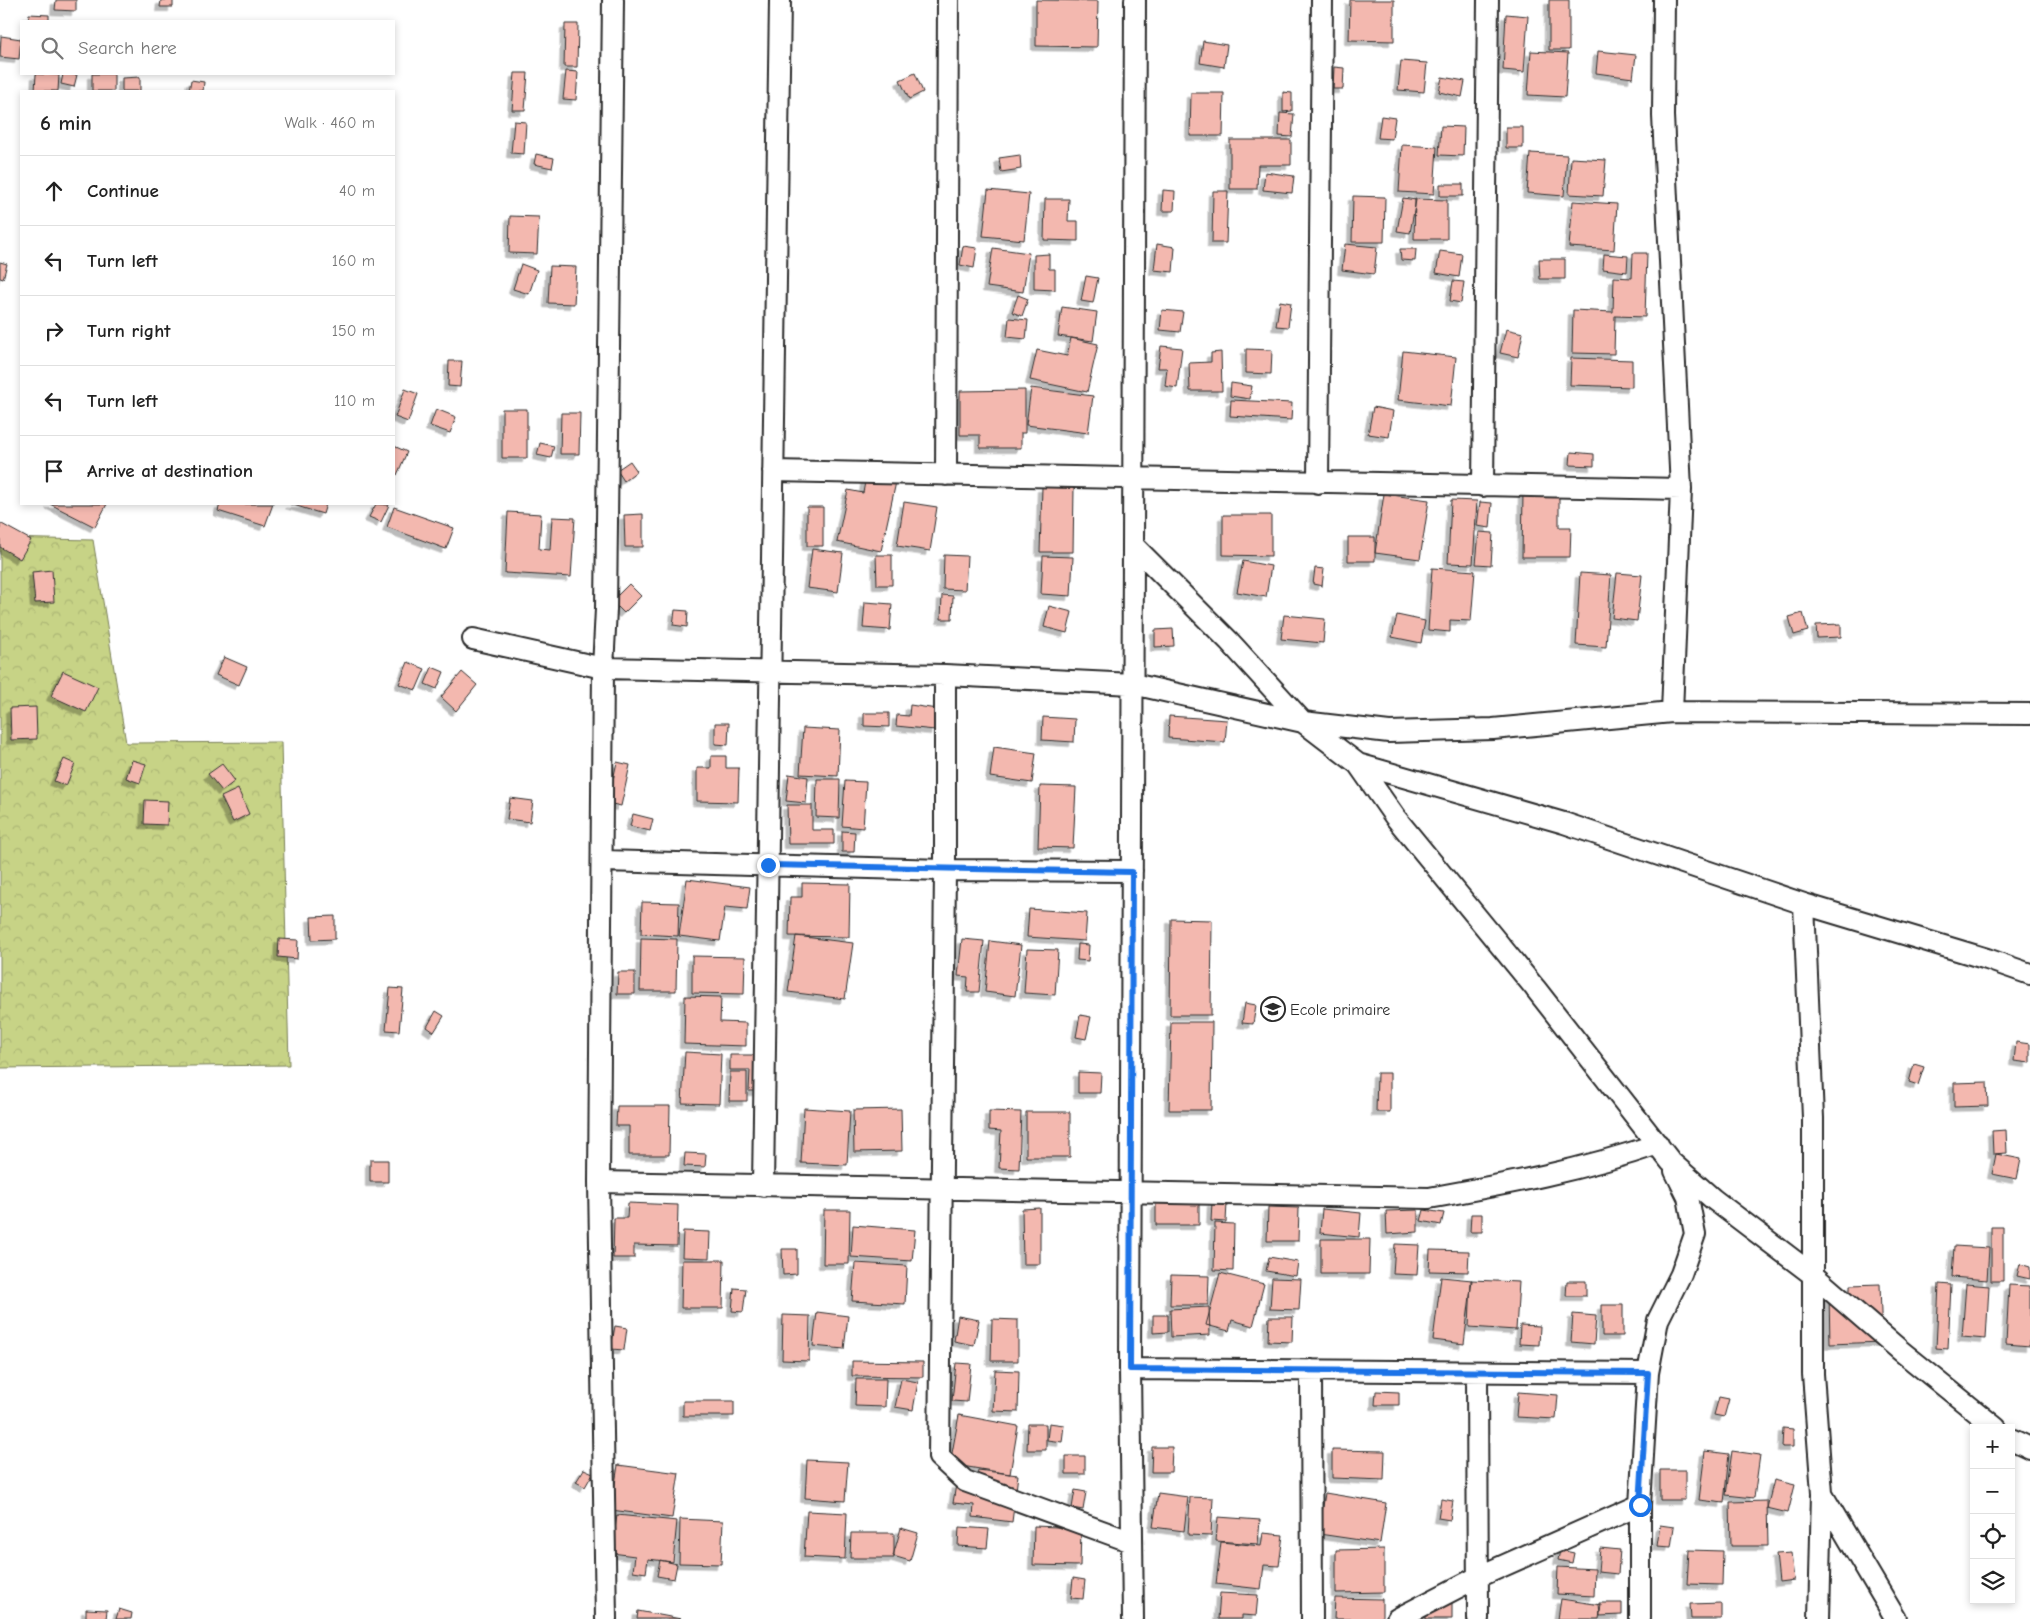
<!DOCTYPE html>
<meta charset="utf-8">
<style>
body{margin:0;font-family:"Comic Neue",sans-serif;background:#f6f6f6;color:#222}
.controls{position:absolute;right:15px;bottom:15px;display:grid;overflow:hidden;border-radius:0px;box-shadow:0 2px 8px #0003}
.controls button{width:45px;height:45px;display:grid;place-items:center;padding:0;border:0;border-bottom:1px solid #e0e0e0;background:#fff;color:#222;font:25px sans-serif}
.stop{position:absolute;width:15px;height:15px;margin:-11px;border:4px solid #1a73e8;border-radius:50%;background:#fff}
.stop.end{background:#1a73e8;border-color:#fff;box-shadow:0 1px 5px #0008}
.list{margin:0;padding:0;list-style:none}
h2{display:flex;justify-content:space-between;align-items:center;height:65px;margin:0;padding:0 20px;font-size:21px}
h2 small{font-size:16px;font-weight:400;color:#767676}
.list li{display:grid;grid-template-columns:32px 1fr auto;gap:15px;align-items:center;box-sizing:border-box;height:70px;padding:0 20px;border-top:1px solid #e0e0e0}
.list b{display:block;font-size:19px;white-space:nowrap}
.list em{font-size:16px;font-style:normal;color:#767676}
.icon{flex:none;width:28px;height:28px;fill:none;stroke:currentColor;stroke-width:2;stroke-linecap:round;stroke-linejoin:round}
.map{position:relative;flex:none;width:2030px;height:1619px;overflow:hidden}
.search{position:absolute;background:#fff;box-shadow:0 2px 8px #0003;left:20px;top:20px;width:375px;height:55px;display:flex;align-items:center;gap:12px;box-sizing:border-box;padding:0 18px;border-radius:0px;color:#767676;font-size:19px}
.panel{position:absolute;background:#fff;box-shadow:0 2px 8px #0003;left:20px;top:90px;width:375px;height:415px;border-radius:0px}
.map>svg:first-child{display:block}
.forest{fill:url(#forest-crowns);stroke:#797f58}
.building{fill:#f3b8af;stroke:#2b2b2b;filter:url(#shadow)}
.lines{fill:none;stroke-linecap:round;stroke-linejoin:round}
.street-casing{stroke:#2b2b2b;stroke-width:24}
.street{stroke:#fff;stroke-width:20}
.route{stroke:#1a73e8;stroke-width:6}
.labels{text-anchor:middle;stroke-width:5;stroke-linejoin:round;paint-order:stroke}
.poi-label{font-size:16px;fill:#2b2b2b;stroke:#fff;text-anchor:start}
</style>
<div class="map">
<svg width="2030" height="1619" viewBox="0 0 2030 1619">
<defs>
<pattern id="forest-crowns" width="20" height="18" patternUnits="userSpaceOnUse" patternTransform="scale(1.25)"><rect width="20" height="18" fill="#c7d386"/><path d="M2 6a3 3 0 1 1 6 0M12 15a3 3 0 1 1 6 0" fill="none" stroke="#abb574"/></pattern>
<filter id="shadow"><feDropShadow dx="-4.5" dy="4.5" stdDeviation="0" flood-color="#0004"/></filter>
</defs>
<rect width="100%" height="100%" fill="#fff"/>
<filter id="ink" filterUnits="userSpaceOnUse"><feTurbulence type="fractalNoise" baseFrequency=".02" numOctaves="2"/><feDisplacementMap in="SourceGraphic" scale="10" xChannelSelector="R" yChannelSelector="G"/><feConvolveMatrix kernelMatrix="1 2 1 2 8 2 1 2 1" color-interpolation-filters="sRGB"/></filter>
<g filter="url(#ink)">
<path class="forest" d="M0 538 93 540 126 743 281 742 289 1065 0 1068Z"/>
<path class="building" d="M56 0H76V11L55 10Z
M161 0H173V7H160Z
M1036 0 1098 1 1097 47 1036 46Z
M1350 0H1394V41L1349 40Z
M1549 0H1569V50H1549Z
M29 14 49 15V21H28Z
M1506 14 1528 16 1524 72 1503 70Z
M565 24H578L577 67H564Z
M1 36 21 39 19 59 0 57Z
M1203 41 1227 45 1224 67 1200 63Z
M1531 51 1568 53 1565 97 1528 95Z
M1598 51 1636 55 1633 78 1596 73Z
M1401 61 1427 63 1424 92 1398 90Z
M1334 67 1344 68 1343 89H1333Z
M566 71 578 72 576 100 563 99Z
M515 73H528L525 110H512Z
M915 73 923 92 909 99 900 80Z
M36 74 59 75 58 91H35Z
M63 74 77 75 74 87 61 84Z
M92 74H114V91H92Z
M140 77V91H122V78Z
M1442 77 1465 81 1462 97 1439 92Z
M191 80 204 82 203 91H189Z
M1283 92 1292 93V111L1283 112Z
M1191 93H1224L1223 136H1190Z
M1280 113 1294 114 1292 137 1279 136Z
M1381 116 1395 118 1392 139 1378 138Z
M514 121 526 122 524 154 511 153Z
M1441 126 1464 127 1463 156 1439 155Z
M1506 127H1523V148H1506Z
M1230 140H1291V165H1258L1257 189H1230Z
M1402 145 1437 147 1434 194 1399 192Z
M1530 153 1567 155 1564 196 1527 193Z
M536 154 554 158 552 168 534 164Z
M1020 155 1021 169 1001 172 999 158Z
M1571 158 1606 160 1603 196 1569 194Z
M1265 172 1294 176 1292 193 1263 190Z
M1440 184H1463V196H1440Z
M988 190 1029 194 1024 240 983 236Z
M1163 190 1175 191 1174 211H1162Z
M1213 191H1228L1226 243H1212Z
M1353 196 1385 197 1384 242H1352Z
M1403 198 1416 200 1410 233 1397 231Z
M1045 199H1069L1068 221H1078V241L1044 240Z
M1415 199 1447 200V239H1414Z
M1573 201 1617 204 1614 250 1569 247Z
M510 216 539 217 537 254 509 253Z
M1157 244 1175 247 1173 272 1154 270Z
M1345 244 1377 247 1374 274 1342 270Z
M963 246 977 248 974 268 960 265Z
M993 248 1029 253 1023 292 987 287Z
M1400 249H1416L1415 261 1401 260Z
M1440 251 1462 254 1459 277 1436 273Z
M1633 253H1647L1645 317 1615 316 1614 354 1572 353 1573 310 1613 312 1614 277 1632 278Z
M1049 254V269H1055V290L1034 289V255Z
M1604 254 1628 256 1627 272 1603 269Z
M1539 259H1565V279H1540Z
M0 262 7 264 3 279 0 278Z
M521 264 537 270 529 294 513 289Z
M550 266 576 267 574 304 548 303Z
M1086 276 1098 278 1093 303 1081 301Z
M1453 281 1464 282 1461 303 1450 301Z
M1018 295 1028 299 1022 316 1012 312Z
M1280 301 1291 303 1288 327 1276 326Z
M1062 307 1097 312 1093 341 1058 336Z
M1162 310 1183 312 1180 332 1160 330Z
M1009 318 1028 320 1026 339 1007 337Z
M1506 329 1523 333 1518 357 1500 353Z
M1071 338 1098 344 1087 392 1030 380 1037 350 1067 356Z
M1161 346 1182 348 1177 388 1165 386 1167 368H1158Z
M1246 349 1272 350 1271 374 1246 373Z
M1403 351 1456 357 1451 406 1398 400Z
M1221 352 1222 391H1190L1189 363 1211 362V353Z
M1571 358 1632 360V387L1570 385Z
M449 361H462L460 387 448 386Z
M1231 383 1252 386 1250 399 1230 396Z
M1031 388 1093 396 1088 433 1026 425Z
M405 389 418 394 408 422 395 417Z
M1025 390V433H1021V448H980V435H960V391Z
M1231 400 1292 403 1291 420 1230 416Z
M1373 407 1393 411 1389 437 1368 434Z
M436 409 456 417 450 433 430 426Z
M502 409H527V458H502Z
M561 413H580L579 454H560Z
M540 443 554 446 551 458 537 455Z
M394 446 407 452 397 475 394 473Z
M1571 452 1594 454V466L1570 465Z
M630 461 637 471 624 481 617 470Z
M866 476 896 482 881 551 837 542 848 490 863 493Z
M1042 487 1074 488 1073 552H1040Z
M1523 492 1559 493V527H1571L1570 557H1522Z
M1384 494 1429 500 1420 559 1375 553Z
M1451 500 1477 501 1473 564 1448 563Z
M904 502 937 507 930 551 897 546Z
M1480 502 1492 503 1490 528 1477 526Z
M50 504H107L95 527Z
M220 504H273L265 526 218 511Z
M290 504H326L323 514Z
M376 504 389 505 381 522 369 517Z
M394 507 454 528 446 549 387 527Z
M807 507H823V546H807Z
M508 512 541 514 539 549 550 550 552 517 575 518 571 577 505 573Z
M643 514V547H625L624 515Z
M1223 515H1271V556L1223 555Z
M0 523 31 540 20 559 0 547Z
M1479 532 1493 533 1491 565 1476 564Z
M1348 537H1375V561H1348Z
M812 549 843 553 838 592 807 588Z
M876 555H892V585H877Z
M944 555 967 556 965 590 943 589Z
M1043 556 1073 557 1071 596 1041 594Z
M1243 561 1271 566 1266 597 1237 592Z
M1315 568 1324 569 1322 586 1313 584Z
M1432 568 1475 571 1471 621 1450 620V632L1428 630Z
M52 570 54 602 35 603 32 572Z
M1580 573 1611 575 1606 647 1576 645Z
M1617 573 1642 575 1637 621 1612 618Z
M629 584 641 596 624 613 612 601Z
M942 595 953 596 952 619H941Z
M865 602 892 604 890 630 863 628Z
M1049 606 1072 612 1067 633 1044 627Z
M675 610 688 611 687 627 673 625Z
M1803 613 1808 631 1794 635 1789 617Z
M1284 615 1325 619 1323 643 1281 639Z
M1397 615 1425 621 1421 643 1392 637Z
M1841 624V637L1817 638 1816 625Z
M1173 629 1174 646 1155 647V630Z
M224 657 247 667 239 685 216 675Z
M408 662 425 669 416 690 399 684Z
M432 667 444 672 437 689 425 684Z
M63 671 98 687 86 712 51 696Z
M462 672 477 685 456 711 441 697Z
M910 705 937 709 935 730 896 726 897 715 909 716Z
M36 707 37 739 11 740 10 708Z
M864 713H889V727L864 726Z
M1169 716 1227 720 1225 742 1168 738Z
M1043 717 1075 719 1074 742 1042 740Z
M715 723H729L728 745 715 744Z
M803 728 840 730 838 776 800 774Z
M994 747 1036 753 1032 783 990 777Z
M711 756H726V768H739L738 802 697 801V768H711Z
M64 759 75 764 66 786 54 781Z
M132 760 146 764 140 783 126 778Z
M617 762 630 765 621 806 608 803Z
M222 764 235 781 222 791 208 774Z
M789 774 808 777 806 803 786 801Z
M817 779H840L839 818 816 817Z
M845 781 866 782 863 828 842 826Z
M1040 786 1076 787 1073 848 1038 847Z
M238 789 249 814 233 822 221 797Z
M510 798 533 801 530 822 507 819Z
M145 800 168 801 167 825 144 824Z
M787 805H812V830H834V844H788Z
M633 814 653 819 650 831 630 826Z
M842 831 855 832 854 852H842Z
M687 879 750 887 747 909 725 907 720 941 679 936Z
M802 883 850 884 849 937 789 936 790 897H802Z
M642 902 679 903 678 936 641 934Z
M1029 909 1087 913 1085 941 1027 937Z
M335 916V939L312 940 311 917Z
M1171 919 1212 920 1211 1015H1170Z
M796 936 853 943 845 999 788 992Z
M641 938 677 939 676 991H640Z
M279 939 298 940 297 959 278 957Z
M962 939 984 941 979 992H967L968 977 958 976Z
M990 941 1021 945 1015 996 985 992Z
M1078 944 1089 945 1088 961 1077 960Z
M1027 949 1058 950 1055 995 1024 993Z
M692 956 745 957 744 994 692 993Z
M618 972H635V994H617Z
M390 988 403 989 399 1031 386 1030Z
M685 996 721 997 720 1022 746 1023V1046L684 1044Z
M1245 1003 1256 1005 1253 1024 1242 1023Z
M436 1011 444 1016 434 1032 427 1027Z
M1080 1015 1091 1017 1086 1039 1076 1037Z
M1171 1022H1212L1211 1110H1169Z
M2016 1042 2030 1044V1063L2014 1061Z
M685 1052 721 1054 719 1104 682 1103Z
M730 1055H760V1091H749L750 1070H730Z
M1914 1064 1924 1067 1918 1085 1909 1082Z
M730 1072H747V1101H729Z
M1078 1072 1101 1073 1100 1093H1078Z
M1377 1073H1390V1112H1376Z
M1987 1082 1988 1106 1954 1107V1083Z
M617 1106H670L669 1155H629V1126H616Z
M804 1108 850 1111 847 1165 801 1163Z
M901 1109 902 1151 854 1152 853 1110Z
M989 1111 1021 1112 1019 1169 999 1168 1001 1131 989 1130Z
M1026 1112H1070V1157H1026Z
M2006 1130 2007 1153 1993 1154 1992 1131Z
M685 1153 706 1154 705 1167 684 1166Z
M1996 1154 2021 1159 2017 1179 1992 1174Z
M370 1160H388V1182H370Z
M1212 1202 1227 1203 1226 1222 1211 1221Z
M628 1203 678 1205 677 1246 634 1245V1258H613L614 1218H627Z
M1156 1203H1199V1225H1156Z
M1268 1207 1299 1208 1298 1241H1267Z
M1040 1208V1264H1023L1022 1209Z
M1322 1209 1361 1213 1359 1237 1320 1233Z
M824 1210H850L849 1264H823Z
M1418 1210V1232L1387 1234 1386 1211Z
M1424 1210 1444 1213 1441 1225 1421 1221Z
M1471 1214H1482V1232H1470Z
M1215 1223 1234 1224 1233 1271 1214 1270Z
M853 1225 915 1230 912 1261 851 1257Z
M1991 1227H2003V1281H1991Z
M683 1231 710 1232 709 1258 682 1257Z
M1321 1239H1370L1369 1274H1321Z
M1395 1244 1419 1245 1417 1275 1393 1274Z
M1954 1246 1989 1248 1987 1280 1952 1277Z
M782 1249H797V1274L783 1275Z
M1430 1250 1469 1251 1468 1272 1429 1271Z
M1269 1257 1298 1262 1296 1276 1266 1271Z
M682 1260H724L723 1308H681Z
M855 1263 907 1266 905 1304 852 1301Z
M2020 1264 2030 1267V1279L2017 1276Z
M1220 1273 1264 1284 1253 1326 1232 1320 1229 1331 1206 1325Z
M1171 1275 1209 1276 1208 1305H1170Z
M1441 1277 1472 1280 1464 1344 1433 1340Z
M1272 1278 1301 1279 1299 1310 1270 1309Z
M1471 1280 1519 1282 1516 1330 1469 1327Z
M1567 1281H1586V1296H1566Z
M1880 1284 1882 1342 1830 1344 1829 1295 1850 1294V1285Z
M1939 1284 1951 1285 1948 1349 1936 1348Z
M1966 1284 1989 1286 1986 1339 1962 1337Z
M2009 1285 2030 1286V1346L2006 1344Z
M734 1288 746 1289 743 1312 732 1311Z
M1602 1305H1623V1336H1602Z
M1209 1307 1210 1335 1171 1337 1170 1309Z
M817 1312 848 1316 844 1349 813 1346Z
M1573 1314 1596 1316 1594 1344 1571 1342Z
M783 1315 810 1316 809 1361 782 1360Z
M1153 1315H1168V1332L1153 1333Z
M958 1316 979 1320 974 1345 954 1341Z
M1269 1317H1293L1292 1342 1268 1341Z
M992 1319 1018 1320V1361H991Z
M1520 1325 1540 1326 1539 1345 1519 1344Z
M615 1326 627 1328 624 1350 611 1349Z
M852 1361 923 1362V1377L852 1376Z
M956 1363 971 1364 967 1402 952 1401Z
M995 1370 1019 1371 1018 1412 993 1411Z
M856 1379H886L885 1407 855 1406Z
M901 1379 918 1382 913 1410 895 1407Z
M1376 1391 1399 1392V1405H1375Z
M1518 1392 1558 1395 1556 1419 1516 1417Z
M1719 1397 1729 1399 1724 1417 1714 1415Z
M683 1401H734V1416H683Z
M959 1415 1018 1426 1010 1474 950 1464Z
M1049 1423 1064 1425 1062 1442 1047 1440Z
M1028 1424H1046V1450H1027Z
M1783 1428 1793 1429V1447H1782Z
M1152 1447H1172L1171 1472H1151Z
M1332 1450 1385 1451 1384 1480 1332 1478Z
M1705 1451 1729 1454 1724 1503 1699 1500Z
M1732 1451 1760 1455 1754 1498 1726 1495Z
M1066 1456H1085V1474H1066Z
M807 1460 848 1462 845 1501 805 1498Z
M618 1465 679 1473 672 1518 611 1510Z
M584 1469 593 1473 585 1487 576 1482Z
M978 1470 1018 1475 1012 1522 973 1517 974 1505 953 1503 956 1484 975 1487Z
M1660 1470H1685V1500H1660Z
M1774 1480 1795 1485 1788 1513 1767 1508Z
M1075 1490 1086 1492 1083 1510 1072 1508Z
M1158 1493 1188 1497 1184 1531 1153 1527Z
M1325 1493 1386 1503 1380 1543 1319 1534Z
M1190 1497 1213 1498 1211 1536 1188 1535Z
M1441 1499 1453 1501 1450 1520 1438 1518Z
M1767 1501 1768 1546H1731L1730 1502Z
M807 1511 847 1513 845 1559 804 1557Z
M617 1515 677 1521 673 1562 648 1559 646 1573 633 1571 635 1556 612 1553Z
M1218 1517 1260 1520 1258 1544 1216 1541Z
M680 1519 723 1521 721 1564 679 1563Z
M1660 1525 1674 1527 1671 1547 1657 1546Z
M1034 1526 1081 1528 1080 1566 1033 1565Z
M959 1527 989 1529 987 1548 958 1546Z
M901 1528 918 1533 910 1561 893 1556Z
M851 1533H894V1558H850Z
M1263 1533 1283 1535 1279 1566 1264 1565 1261 1589 1216 1584 1221 1542 1261 1546Z
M1600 1548 1620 1550 1618 1574 1598 1572Z
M1384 1549V1592L1336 1593V1550Z
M1560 1550 1574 1553 1572 1563 1558 1560Z
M1689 1550 1723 1551 1722 1585 1687 1584Z
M1791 1553 1794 1580 1779 1582 1776 1554Z
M660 1560 677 1564 674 1579 657 1576Z
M1558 1567 1595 1569 1594 1596 1557 1594Z
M1073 1578 1085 1580 1083 1599 1071 1598Z
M1220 1593 1258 1595 1256 1616 1242 1615V1619H1218Z
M1335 1598 1382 1599V1619H1334Z
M1426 1599 1452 1600V1619H1426Z
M1561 1599 1601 1605 1599 1619H1558Z
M1599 1603H1622V1615L1600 1616Z
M1721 1603V1619H1691L1690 1604Z
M86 1609 107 1610 106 1619H86Z
M119 1609 132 1613 131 1619H116Z
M638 1611 681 1619H637Z"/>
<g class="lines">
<defs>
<path id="street" d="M1664 0 1663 116 1681 489 1672 712
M773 471 1681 489
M946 475 948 0
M1318 483 1322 0
M1483 486 1488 0
M1133 545 1229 641 1303 722 1358 764 1395 817 1535 988 1671 1162 1713 1199 1813 1275 1901 1351 1996 1428
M473 639 603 668 945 675 1133 684 1303 722 1389 732 1493 729 1672 712 2030 714
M945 675V870L939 1457 965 1481 1132 1542
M1358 764 1564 823 1804 904 1813 1118V1374L1822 1493 1819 1619
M603 861 945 870 1132 871
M1804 904 1987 959 2030 974
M599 1182 1429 1198C1507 1184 1583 1170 1658 1144
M763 1186 780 0
M1130 1369 1648 1373
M1311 1370 1312 1619
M1477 1372 1478 1619
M2011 1439 2030 1448
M1822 1494 1896 1619
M606 1619 599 1182 603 668 606 609 613 0
M1133 1619 1130 1369 1135 0
M1397 1619 1478 1577 1640 1505
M1640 1619V1505L1648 1373 1658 1320 1681 1274 1695 1234 1688 1197 1675 1171"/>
</defs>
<use href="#street" class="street-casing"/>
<use href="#street" class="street"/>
</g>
</g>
<g class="lines" filter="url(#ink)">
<path class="route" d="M768 865 1132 872 1130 1369 1648 1373 1640 1505"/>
</g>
<defs>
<symbol id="school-ring" viewBox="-11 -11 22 22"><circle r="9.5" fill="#fff" stroke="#2b2b2b" stroke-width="1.5"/><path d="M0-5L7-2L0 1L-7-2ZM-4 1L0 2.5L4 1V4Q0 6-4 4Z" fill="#2b2b2b"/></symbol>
</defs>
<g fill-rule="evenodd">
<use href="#school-ring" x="1259" y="995" width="28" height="28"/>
</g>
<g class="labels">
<g class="poi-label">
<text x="1290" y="1015">Ecole primaire</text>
</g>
</g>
</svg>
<div class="controls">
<button>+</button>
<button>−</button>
<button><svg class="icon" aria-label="locate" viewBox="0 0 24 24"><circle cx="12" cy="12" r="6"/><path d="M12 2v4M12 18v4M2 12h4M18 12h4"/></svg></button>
<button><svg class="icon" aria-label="layers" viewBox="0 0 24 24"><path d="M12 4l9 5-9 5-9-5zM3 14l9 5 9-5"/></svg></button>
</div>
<div class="stop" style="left:1640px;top:1505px"></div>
<div class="stop end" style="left:768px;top:865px"></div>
<div class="search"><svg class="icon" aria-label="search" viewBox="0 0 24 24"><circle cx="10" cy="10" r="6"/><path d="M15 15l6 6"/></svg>Search here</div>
<section class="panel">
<h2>6 min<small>Walk · 460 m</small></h2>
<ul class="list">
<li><svg class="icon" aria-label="ahead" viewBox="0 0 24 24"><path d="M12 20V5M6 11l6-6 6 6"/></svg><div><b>Continue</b></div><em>40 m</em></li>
<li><svg class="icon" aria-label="left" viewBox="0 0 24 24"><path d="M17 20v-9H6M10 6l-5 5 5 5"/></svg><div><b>Turn left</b></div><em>160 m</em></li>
<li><svg class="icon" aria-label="right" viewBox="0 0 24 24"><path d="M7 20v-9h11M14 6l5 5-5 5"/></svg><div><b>Turn right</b></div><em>150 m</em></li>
<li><svg class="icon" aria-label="left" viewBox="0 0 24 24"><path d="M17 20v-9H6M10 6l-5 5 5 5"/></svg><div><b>Turn left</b></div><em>110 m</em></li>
<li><svg class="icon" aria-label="arrive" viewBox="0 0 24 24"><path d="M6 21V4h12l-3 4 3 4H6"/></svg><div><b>Arrive at destination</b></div></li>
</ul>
</section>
</div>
